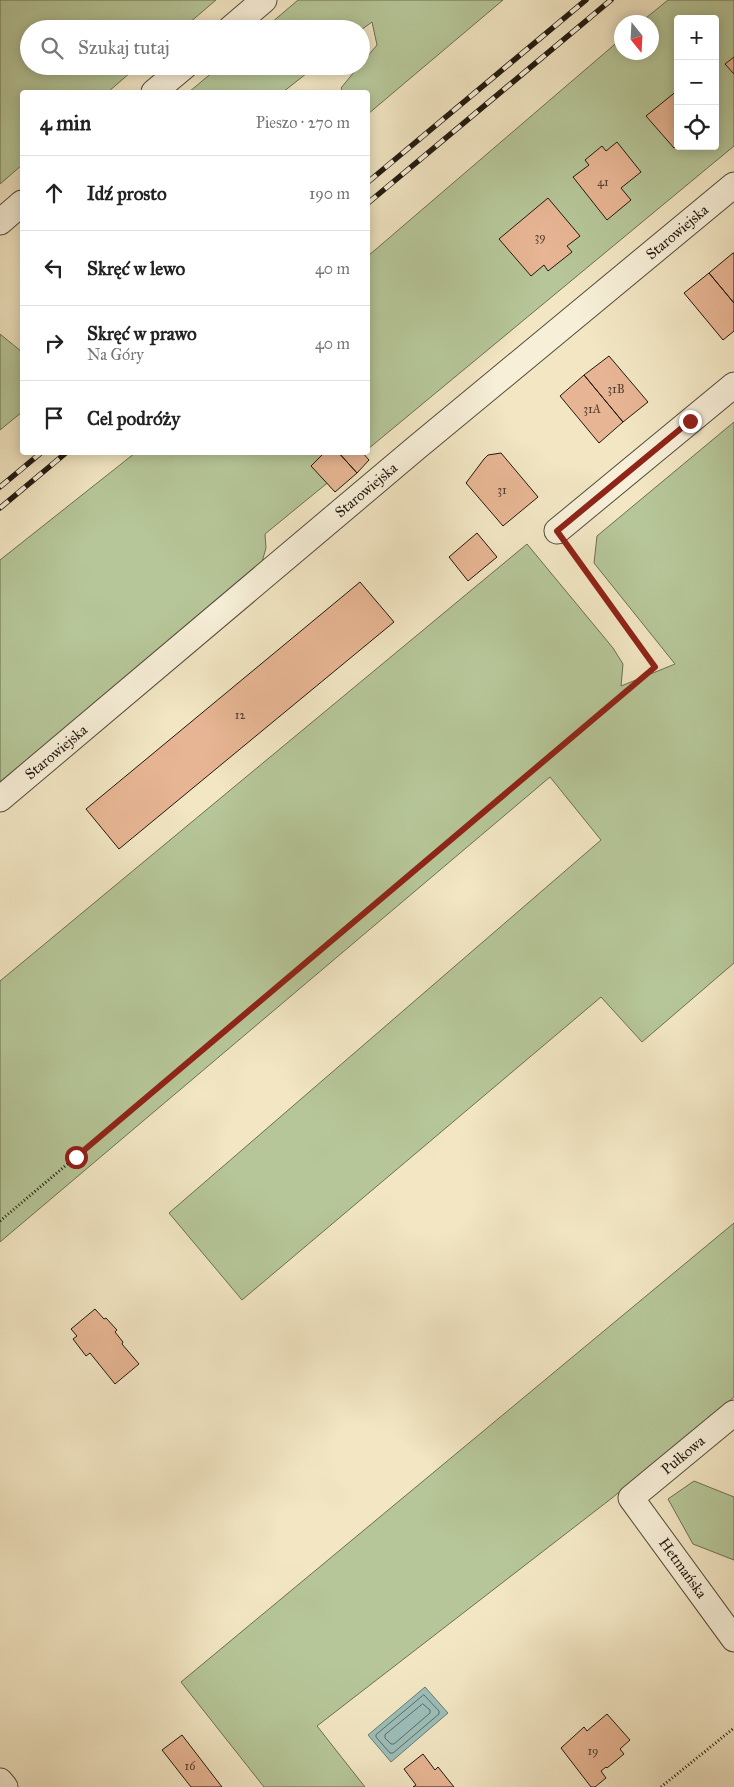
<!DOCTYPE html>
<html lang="pl">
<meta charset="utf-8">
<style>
body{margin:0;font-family:"IM FELL Great Primer",serif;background:#f2f2f2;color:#222}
.controls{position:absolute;right:15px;top:15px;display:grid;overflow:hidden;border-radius:5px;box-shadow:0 2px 12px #0003}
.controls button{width:45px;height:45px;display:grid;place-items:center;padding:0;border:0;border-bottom:1px solid #e0e0e0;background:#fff;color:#222;font:25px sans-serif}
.compass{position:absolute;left:614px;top:15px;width:45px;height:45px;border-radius:50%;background:#fff;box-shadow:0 2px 12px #0003;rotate:162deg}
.stop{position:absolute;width:15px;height:15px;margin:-11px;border:4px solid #8f2418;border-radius:50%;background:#fff}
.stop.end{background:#8f2418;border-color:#fff;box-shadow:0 1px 5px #0008}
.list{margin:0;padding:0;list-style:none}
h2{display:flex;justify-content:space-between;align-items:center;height:65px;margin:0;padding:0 20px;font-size:21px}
h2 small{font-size:16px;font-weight:400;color:#767676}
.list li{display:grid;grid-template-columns:32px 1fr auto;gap:15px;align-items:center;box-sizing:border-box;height:75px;padding:0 20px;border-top:1px solid #e0e0e0}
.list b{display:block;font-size:19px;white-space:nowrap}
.list p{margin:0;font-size:16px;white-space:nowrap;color:#767676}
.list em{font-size:16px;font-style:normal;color:#767676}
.icon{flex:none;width:28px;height:28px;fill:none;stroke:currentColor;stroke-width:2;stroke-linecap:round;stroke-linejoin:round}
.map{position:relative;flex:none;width:734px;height:1787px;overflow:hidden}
.search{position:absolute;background:#fff;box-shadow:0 2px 12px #0003;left:20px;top:20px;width:350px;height:55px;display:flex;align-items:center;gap:12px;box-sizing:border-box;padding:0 18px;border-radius:28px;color:#767676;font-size:19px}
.panel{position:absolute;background:#fff;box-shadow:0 2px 12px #0003;left:20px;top:90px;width:350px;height:365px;border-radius:5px}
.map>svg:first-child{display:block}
.green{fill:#b6c698;stroke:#6b6f54;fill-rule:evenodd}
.water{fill:#9cbeb8;stroke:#6a7c74}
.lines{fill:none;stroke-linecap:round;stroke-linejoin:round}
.shore{stroke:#5e6b64;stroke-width:1}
.building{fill:#e7b593;stroke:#20180f}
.minor-casing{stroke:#544c3c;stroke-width:27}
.path{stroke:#20180f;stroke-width:3;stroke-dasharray:1 2.5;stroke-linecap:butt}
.minor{stroke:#f7efd8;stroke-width:25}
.rail-casing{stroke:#20180f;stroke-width:5.5}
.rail{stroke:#f7efd8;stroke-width:4;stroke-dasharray:11;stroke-linecap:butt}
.route{stroke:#8f2418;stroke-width:6}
.labels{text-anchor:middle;stroke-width:4.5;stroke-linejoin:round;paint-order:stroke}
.number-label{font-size:12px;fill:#523f30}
.street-label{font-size:15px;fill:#20180f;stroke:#f7efd8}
</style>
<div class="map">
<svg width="734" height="1787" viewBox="0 0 734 1787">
<rect width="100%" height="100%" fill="#f2e6c3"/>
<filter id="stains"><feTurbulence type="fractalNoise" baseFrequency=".004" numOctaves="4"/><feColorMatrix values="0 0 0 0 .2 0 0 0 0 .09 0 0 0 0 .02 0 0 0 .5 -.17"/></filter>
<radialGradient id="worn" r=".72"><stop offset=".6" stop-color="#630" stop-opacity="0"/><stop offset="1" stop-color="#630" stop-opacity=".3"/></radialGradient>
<path class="green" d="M0 0H216L182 29H29V66H138L108 92H22V165L0 184Z
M298 0H503L368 114V92H343L341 88 359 66H361V64L377 45 372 22 361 30 264 29Z
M668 0H734V146L368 449V256L621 39 622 52H652V22H641ZM678 19H715V146H678Z
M220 66H316L283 92H189Z
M0 334 22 352V412L0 430Z
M734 422V963L642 1042 601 997 242 1300 169 1213 601 840 550 777 0 1242V981L527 544 613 648 623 664 621 686 675 664 594 563 597 536Z
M135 453H364L265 534 266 548 260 569 0 789V560Z
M734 1223V1397L612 1498 317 1726 365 1787H264L181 1682Z
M694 1481 734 1497V1560L693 1544 668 1499Z"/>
<path class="water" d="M425 1687 448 1713 391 1762 368 1735Z"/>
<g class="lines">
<path class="shore" d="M424 1695 439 1711V1714L393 1753H390L376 1737V1735Z
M423 1704 430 1710V1713L394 1744H391L385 1738V1735Z"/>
</g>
<path class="building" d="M734 57V74L725 64Z
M678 90V145L674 148 646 116Z
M617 142 641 172 621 188 631 200 607 220 573 177 589 165 585 160 602 146 606 151Z
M548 198 580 236 567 246 572 252 548 271 544 265 531 276 499 239Z
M733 253H734V303L709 273Z
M709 273 734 303V331L723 340 684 293Z
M609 356 648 402 623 422 584 375Z
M584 375 623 422 599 443 560 396Z
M325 452H338L357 473 335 492 311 466Z
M338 452H362L369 460 357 473Z
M501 453 538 497 503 526 466 483 484 459 488 455Z
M477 533 497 557 468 581 449 557Z
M360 582 394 622 119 849 86 809Z
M95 1309 104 1319 106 1318 117 1330 115 1332 123 1342 122 1344 139 1364 115 1384 90 1353 86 1356 73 1339 77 1336 71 1329Z
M607 1714 630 1740 620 1749 624 1754 607 1768 606 1767 601 1771 606 1778 595 1787H591L561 1748 584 1727 587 1731Z
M182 1735 222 1787H191L162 1750Z
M423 1754 435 1770 438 1767 454 1787H413L416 1785 404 1769Z"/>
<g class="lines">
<defs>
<path id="minor" d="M230 29 264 0
M154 92 185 66
M0 222 22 203
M557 531 734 385
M0 799 416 448 734 185
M734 1413 631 1498 734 1639
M0 1781 5 1787"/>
</defs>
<use href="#minor" class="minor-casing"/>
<path class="path" d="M0 1221 655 667 572 552
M661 1787 734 1728"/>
<use href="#minor" class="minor"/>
<defs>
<path id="rail" d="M368 182 586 0
M368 203 611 0
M0 487 42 452
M0 508 67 452"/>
</defs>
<use href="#rail" class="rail-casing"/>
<use href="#rail" class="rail"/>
</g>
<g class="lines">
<path class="route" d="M76 1157 655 667 557 531 690 421"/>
</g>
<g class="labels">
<g class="number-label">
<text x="603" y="186">41</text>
<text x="540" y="241">39</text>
<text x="616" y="393">31B</text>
<text x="592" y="413">31A</text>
<text x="502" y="494">31</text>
<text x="240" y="719">12</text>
<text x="593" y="1755">19</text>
<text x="190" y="1770">16</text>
</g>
<g class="street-label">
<text transform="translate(677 232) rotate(-40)" y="5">Starowiejska</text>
<text transform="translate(366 490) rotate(-40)" y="5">Starowiejska</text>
<text transform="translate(56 752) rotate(-40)" y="5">Starowiejska</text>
<text transform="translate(683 1455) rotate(-40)" y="5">Pułkowa</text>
<text transform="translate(683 1568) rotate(54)" y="5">Hetmańska</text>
</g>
</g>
<rect width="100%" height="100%" filter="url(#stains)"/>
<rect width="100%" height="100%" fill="url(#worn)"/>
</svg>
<div class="controls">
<button>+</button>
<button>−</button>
<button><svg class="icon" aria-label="locate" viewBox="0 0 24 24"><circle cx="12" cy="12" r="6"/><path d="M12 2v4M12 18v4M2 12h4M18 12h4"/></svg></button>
</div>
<svg class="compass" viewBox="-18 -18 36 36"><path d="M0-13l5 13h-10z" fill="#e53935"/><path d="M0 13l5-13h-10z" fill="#767676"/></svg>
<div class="stop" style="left:76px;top:1157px"></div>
<div class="stop end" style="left:690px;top:421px"></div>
<div class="search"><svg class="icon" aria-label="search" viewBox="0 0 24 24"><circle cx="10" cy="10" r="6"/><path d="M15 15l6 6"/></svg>Szukaj tutaj</div>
<section class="panel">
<h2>4 min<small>Pieszo · 270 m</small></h2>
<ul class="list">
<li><svg class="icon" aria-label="ahead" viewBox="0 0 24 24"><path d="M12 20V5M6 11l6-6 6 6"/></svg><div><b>Idź prosto</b></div><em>190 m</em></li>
<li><svg class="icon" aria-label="left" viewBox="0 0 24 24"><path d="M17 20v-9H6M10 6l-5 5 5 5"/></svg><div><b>Skręć w lewo</b></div><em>40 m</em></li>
<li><svg class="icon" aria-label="right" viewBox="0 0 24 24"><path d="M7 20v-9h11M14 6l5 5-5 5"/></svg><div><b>Skręć w prawo</b><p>Na Góry</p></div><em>40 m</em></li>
<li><svg class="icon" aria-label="arrive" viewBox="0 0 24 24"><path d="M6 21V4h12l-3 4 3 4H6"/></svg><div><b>Cel podróży</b></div></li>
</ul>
</section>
</div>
